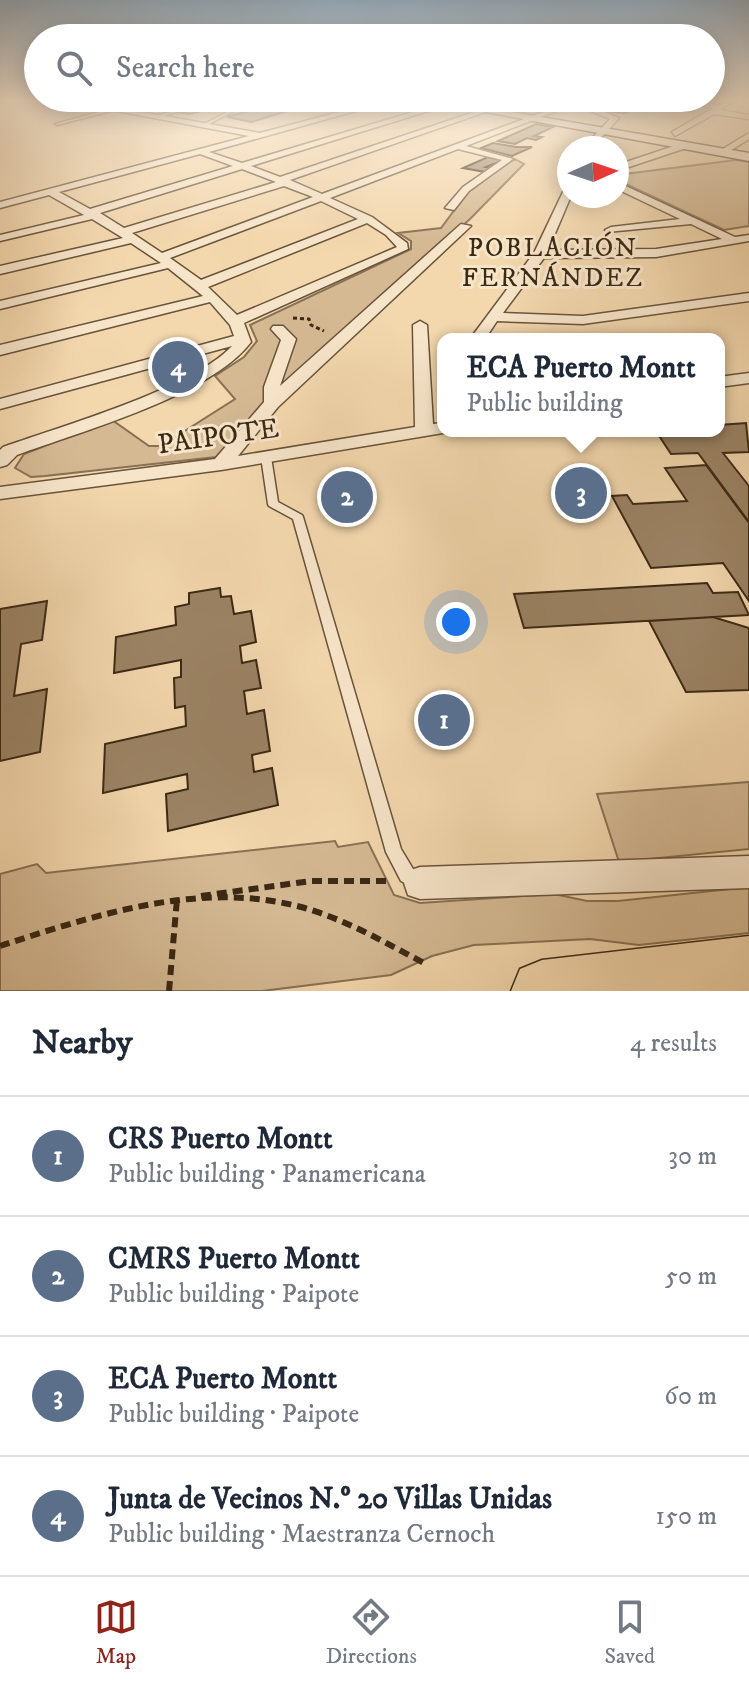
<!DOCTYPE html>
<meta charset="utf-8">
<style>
body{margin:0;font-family:"IM FELL DW Pica",serif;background:#f2f2f3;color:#1f2937}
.compass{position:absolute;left:557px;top:136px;width:72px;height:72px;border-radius:50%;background:#fff;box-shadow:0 4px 20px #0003;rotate:87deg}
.you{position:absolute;left:456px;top:622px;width:28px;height:28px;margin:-20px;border:6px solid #fff;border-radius:50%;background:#1a73e8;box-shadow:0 0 0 12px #1a73e833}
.badge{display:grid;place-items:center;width:52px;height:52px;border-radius:50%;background:#8f2418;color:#fff;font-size:26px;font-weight:700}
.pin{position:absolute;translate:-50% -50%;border:4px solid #fff;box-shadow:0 2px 8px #0006}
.popup{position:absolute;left:437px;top:333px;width:288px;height:104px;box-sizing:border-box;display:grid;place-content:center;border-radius:16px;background:#fff;filter:drop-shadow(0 2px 6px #0005);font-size:26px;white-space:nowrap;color:#747a83}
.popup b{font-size:30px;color:#1f2937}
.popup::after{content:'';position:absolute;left:50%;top:100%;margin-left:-16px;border:16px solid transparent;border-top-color:#fff}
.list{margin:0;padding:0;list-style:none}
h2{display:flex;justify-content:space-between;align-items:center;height:104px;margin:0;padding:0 32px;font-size:34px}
h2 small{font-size:26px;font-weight:400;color:#747a83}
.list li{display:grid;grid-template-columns:52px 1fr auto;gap:24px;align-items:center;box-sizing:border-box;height:120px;padding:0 32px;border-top:2px solid #e0e1e3}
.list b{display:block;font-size:30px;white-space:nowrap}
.list p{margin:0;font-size:26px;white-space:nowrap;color:#747a83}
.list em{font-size:26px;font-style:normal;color:#747a83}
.icon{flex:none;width:44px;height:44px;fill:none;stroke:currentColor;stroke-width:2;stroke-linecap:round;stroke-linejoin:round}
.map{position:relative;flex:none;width:749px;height:991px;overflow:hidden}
.search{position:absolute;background:#fff;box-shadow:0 4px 20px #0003;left:24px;right:24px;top:24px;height:88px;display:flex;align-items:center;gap:20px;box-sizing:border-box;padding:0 28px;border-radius:44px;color:#747a83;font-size:30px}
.sheet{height:584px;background:#fff}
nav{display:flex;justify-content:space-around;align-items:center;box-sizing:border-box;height:112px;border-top:2px solid #e0e1e3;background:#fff;font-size:22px;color:#747a83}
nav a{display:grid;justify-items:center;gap:4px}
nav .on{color:#8f2418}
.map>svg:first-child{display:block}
.green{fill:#d4b993;stroke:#887154;stroke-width:2}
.building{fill:#9b8364;stroke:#3b2914;stroke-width:2}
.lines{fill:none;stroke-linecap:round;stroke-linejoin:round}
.service-casing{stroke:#69543a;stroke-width:3}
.minor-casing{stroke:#69543a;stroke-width:3}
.secondary-casing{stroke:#3b2914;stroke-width:3}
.trunk-casing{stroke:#3b2914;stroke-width:3}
.path-far1{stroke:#3b2914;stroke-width:3;stroke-dasharray:4 3;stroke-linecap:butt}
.path{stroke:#3b2914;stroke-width:6;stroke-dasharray:10 6;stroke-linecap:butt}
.service{fill:#f7e5ca;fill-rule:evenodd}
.minor{fill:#f7e5ca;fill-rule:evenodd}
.secondary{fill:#f7e5ca;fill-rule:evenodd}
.trunk{fill:#f3d7ad;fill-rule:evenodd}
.labels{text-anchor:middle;stroke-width:6;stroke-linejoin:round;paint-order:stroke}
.far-neighbourhood-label{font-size:26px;letter-spacing:2px;fill:#3b2914;stroke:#f7e5ca}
.street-label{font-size:28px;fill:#3b2914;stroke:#f7e5ca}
</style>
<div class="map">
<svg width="749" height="991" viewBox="0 0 749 991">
<rect width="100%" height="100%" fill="#f3d7ad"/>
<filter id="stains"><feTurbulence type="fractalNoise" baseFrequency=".0025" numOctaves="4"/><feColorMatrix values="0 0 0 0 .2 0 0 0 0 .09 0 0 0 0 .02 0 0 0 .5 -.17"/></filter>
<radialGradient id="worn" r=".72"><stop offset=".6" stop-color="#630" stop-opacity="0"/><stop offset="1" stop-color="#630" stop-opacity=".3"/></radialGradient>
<path class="green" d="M515 159 524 164 470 219 280 389 216 457 45 476 31 477 15 468 24 454 112 420 149 446H161L235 399 215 376 244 357 257 341 250 325 411 249V241L398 233 441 228 470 189Z
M736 160 749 162V226L724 230 617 180V175Z
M749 782V849L619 862 597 794Z
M335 841 338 847 368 842 394 895 420 903 554 894 587 901H618L749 887V933L639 945 590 939 474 945 432 956 391 975 262 991H0V874L37 864 46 873Z"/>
<path class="building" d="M141 100H174L153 106 127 103Z
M251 100 276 106 297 108 251 122 227 117 248 111 241 110 253 106 235 103Z
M612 100H647L656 101 624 113 614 112 623 108 597 105Z
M214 101 228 104 190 114 176 112Z
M536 124 553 127 534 136 542 137 536 140 527 138 515 144 498 141Z
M493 143 516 147H532L512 156 481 148Z
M488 157 504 160 486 167 493 168 485 172 463 168Z
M192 358 199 367 164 377 157 368Z
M746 423 749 452 723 453 749 486V522L698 453 671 454 656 431H719V425Z
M706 465 749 523V601L723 563 651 568 612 496 627 495 633 504 687 501 665 468Z
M707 583 713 593 738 592 749 615 524 628 514 594Z
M220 588 221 597 231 596 234 614 251 611 256 642 240 646 242 663 256 660 261 688 244 691 247 714 264 710 270 751 252 755 254 772 272 768 278 805 168 831 166 794 188 789 187 774 103 793 105 744 186 726 185 706 175 708 174 678 181 677V660L114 673 116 637 176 625 175 607 189 604V593Z
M47 601 42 640 21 644 14 696 47 689 40 752 0 761V609Z
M713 617 749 628V690L686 692 649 621Z"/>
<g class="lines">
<defs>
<path id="service" d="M214 100H220L159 117 156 116Z
M239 106 242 107 205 126 202 125Z
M114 108 115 110 57 125 55 124Z
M266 454 271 457 278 502 302 515 303 517 401 849 413 869 423 875 425 881 423 887 417 889 401 881 386 852 293 519 269 506 268 504 261 457Z"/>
<path id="minor" d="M0 100H5L0 103Z
M59 100H74L260 133 384 100H395L209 152 242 163 453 100H464L251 166 280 177 510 100H520L290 180 322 194 575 100H585L466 146 513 159 469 191 454 210 445 208 463 187 502 160 458 149 330 198 372 217 407 243 408 249 244 323 251 342C210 396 82 431 17 455L7 465 0 467V450L3 447C62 426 192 389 232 346L0 409V399L234 336 230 325 210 302 0 355V345L203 296 168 268 0 309V301L161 263 131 243 0 274V266L123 238 92 219 0 241V235L84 215 49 195 0 208V202L249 136ZM200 154 233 166 90 209 59 192ZM242 169 276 182 124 228 100 213ZM284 186 313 197 162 253 132 233ZM321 201 358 219 201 280 170 258ZM367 223 386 235 397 247 237 315 208 287Z
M668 100 719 105 735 100 720 110 749 115V119L714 114 675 136 672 132 713 108Z
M582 103 619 118 592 148H583L610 119 582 107Z
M749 133V139L725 154 718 152Z
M686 142 689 147 617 171V165Z
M617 182 735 237 749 235V241L656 257 544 258 503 313 583 316 749 293V301L583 324 497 321 485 339H470L534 253 563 192 569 191 571 196 548 250 656 249 722 239 691 224 607 232 605 230 611 227 680 219 617 189Z
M461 224 471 226 278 407 238 456 415 427 413 325 420 321 427 325 433 424 443 423V431L449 432 221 470 0 499V487L215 459 264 402V387L281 340 271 329 273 326H283L296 339 280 386Z
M749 373V383L719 387V377Z
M749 856V888L420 899 408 895 404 883 408 871 420 867Z"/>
<path id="secondary" d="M421 100H443L749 153V161Z"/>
<path id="trunk" d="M749 936V991H511L520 969 542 960Z"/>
</defs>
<use href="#service" class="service-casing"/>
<use href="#minor" class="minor-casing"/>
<use href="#secondary" class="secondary-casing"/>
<use href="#trunk" class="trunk-casing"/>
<path class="path-far1" d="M293 318 309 319 311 325 324 331"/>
<path class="path" d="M201 896 311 881H387
M0 946C96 915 199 880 301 907 345 919 384 942 424 963
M169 991 177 899"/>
<use href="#service" class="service"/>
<use href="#minor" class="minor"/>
<use href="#secondary" class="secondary"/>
<use href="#trunk" class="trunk"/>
</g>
<linearGradient id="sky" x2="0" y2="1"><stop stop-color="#93aabc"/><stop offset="0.42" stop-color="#faedda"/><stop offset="1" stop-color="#faedda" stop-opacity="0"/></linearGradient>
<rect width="749" height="239" fill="url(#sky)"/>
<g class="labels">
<g class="far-neighbourhood-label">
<text x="553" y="256">POBLACIÓN<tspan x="553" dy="30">FERNÁNDEZ</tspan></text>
</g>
<g class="street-label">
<text transform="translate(218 435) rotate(-8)" y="10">PAIPOTE</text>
</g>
</g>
<rect width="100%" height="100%" filter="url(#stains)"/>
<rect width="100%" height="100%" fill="url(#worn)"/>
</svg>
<svg class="compass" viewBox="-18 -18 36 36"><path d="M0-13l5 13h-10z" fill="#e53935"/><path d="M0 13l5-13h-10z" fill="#747a83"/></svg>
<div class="you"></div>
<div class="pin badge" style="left:444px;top:720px;background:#5c6f8a">1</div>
<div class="pin badge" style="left:347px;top:497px;background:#5c6f8a">2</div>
<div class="pin badge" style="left:581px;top:493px;background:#5c6f8a">3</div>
<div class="popup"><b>ECA Puerto Montt</b>Public building</div>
<div class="pin badge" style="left:178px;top:367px;background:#5c6f8a">4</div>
<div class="search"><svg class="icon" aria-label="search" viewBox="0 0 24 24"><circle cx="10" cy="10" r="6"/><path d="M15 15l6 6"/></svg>Search here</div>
</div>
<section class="sheet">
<h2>Nearby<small>4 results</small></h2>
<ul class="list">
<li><span class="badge" style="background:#5c6f8a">1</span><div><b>CRS Puerto Montt</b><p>Public building · Panamericana</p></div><em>30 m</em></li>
<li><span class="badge" style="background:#5c6f8a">2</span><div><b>CMRS Puerto Montt</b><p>Public building · Paipote</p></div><em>50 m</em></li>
<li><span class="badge" style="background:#5c6f8a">3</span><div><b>ECA Puerto Montt</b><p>Public building · Paipote</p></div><em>60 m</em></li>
<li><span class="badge" style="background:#5c6f8a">4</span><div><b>Junta de Vecinos N.º 20 Villas Unidas</b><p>Public building · Maestranza Cernoch</p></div><em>150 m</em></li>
</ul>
</section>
<nav>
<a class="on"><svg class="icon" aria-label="map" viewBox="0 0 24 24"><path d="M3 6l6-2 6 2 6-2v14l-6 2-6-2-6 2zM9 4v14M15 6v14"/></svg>Map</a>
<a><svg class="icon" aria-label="directions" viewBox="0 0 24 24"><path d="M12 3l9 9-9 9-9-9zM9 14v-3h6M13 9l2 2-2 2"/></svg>Directions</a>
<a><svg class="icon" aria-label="saved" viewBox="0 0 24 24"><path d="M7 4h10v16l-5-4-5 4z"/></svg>Saved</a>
</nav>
